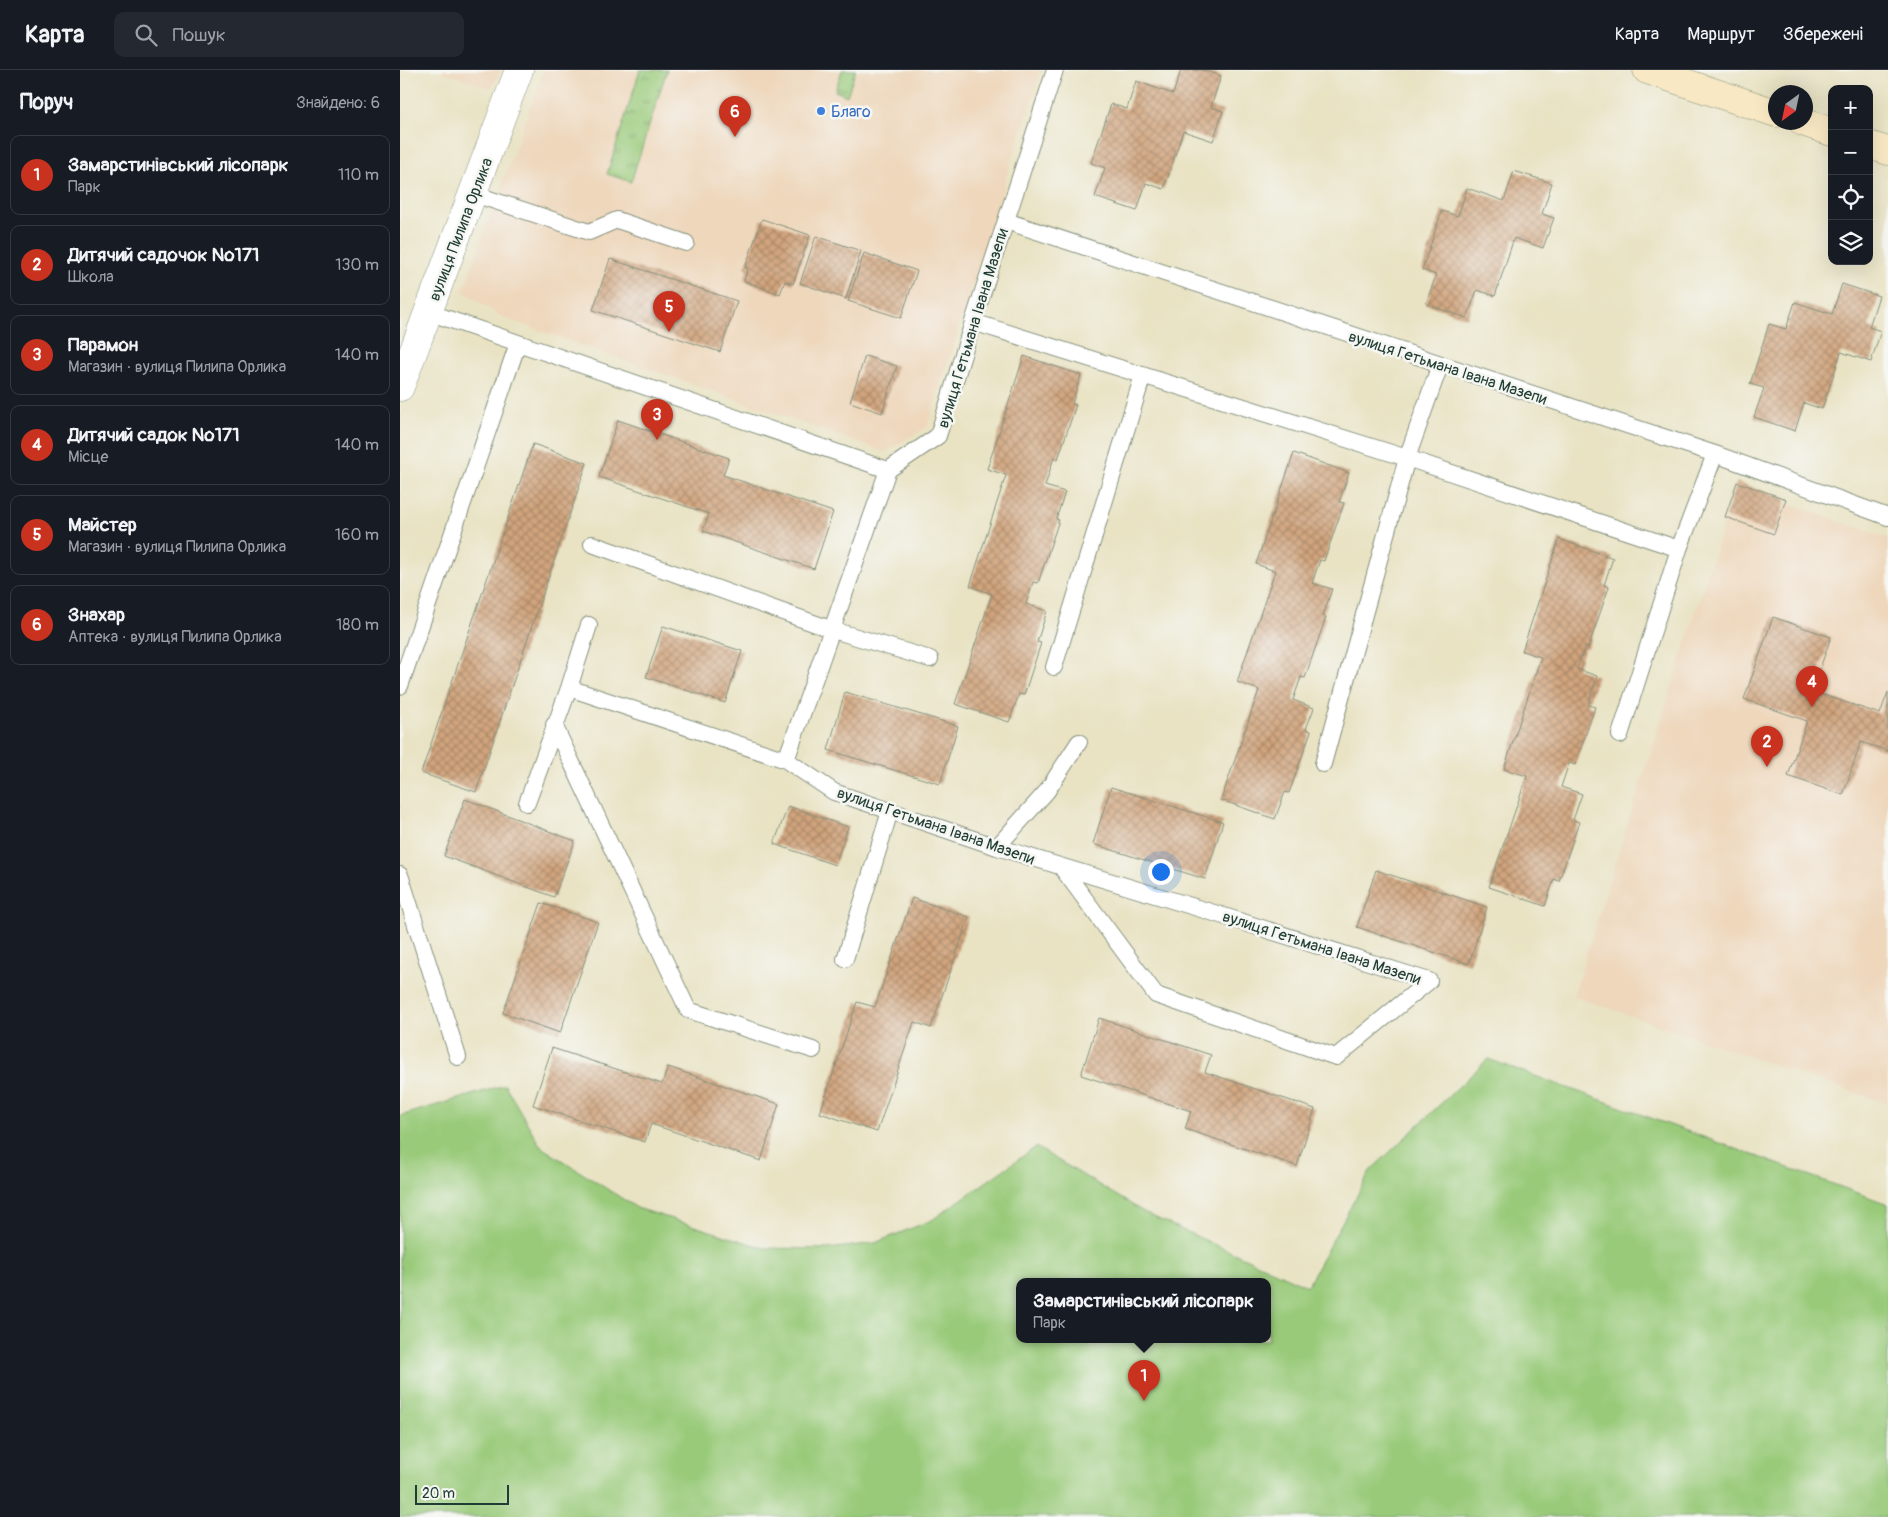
<!DOCTYPE html>
<html lang="uk">
<meta charset="utf-8">
<style>
body{margin:0;font-family:Pangolin,sans-serif;background:#242831;color:#f1f3f6}
.controls{position:absolute;right:15px;top:15px;display:grid;overflow:hidden;border-radius:10px;box-shadow:0 5px 20px #0002}
.controls button{width:45px;height:45px;display:grid;place-items:center;padding:0;border:0;border-bottom:1px solid #363941;background:#171b24;color:#f1f3f6;font:25px sans-serif}
.compass{position:absolute;left:1368px;top:15px;width:45px;height:45px;border-radius:50%;background:#171b24;box-shadow:0 5px 20px #0002;rotate:213deg}
.scale{position:absolute;left:15px;bottom:12px;width:94px;box-sizing:border-box;padding-left:5px;border:2px solid #1f3d34;border-top:0;font-size:14px;line-height:18px;white-space:nowrap;color:#1f3d34;-webkit-text-stroke:4px #f6f6f2;paint-order:stroke}
.you{position:absolute;left:760px;top:801px;width:18px;height:18px;margin:-12px;border:4px solid #fff;border-radius:50%;background:#1a73e8;box-shadow:0 0 0 8px #1a73e833}
.badge{display:grid;place-items:center;width:32px;height:32px;border-radius:50%;background:#c8321e;color:#fff;font-size:16px;font-weight:700}
.pin{position:absolute;translate:-50% -41px;filter:drop-shadow(0 1px 2px #0008)}
.pin::after{content:'';position:absolute;top:26px;width:18px;height:15px;background:inherit;clip-path:polygon(0 0,100% 0,50% 100%)}
.popup{position:absolute;left:616px;top:1208px;width:255px;height:65px;box-sizing:border-box;display:grid;place-content:center;border-radius:10px;background:#171b24;filter:drop-shadow(0 1px 4px #0005);font-size:16px;white-space:nowrap;color:#9ea1a6}
.popup b{font-size:19px;color:#f1f3f6}
.popup::after{content:'';position:absolute;left:50%;top:100%;margin-left:-10px;border:10px solid transparent;border-top-color:#171b24}
.list{margin:0;padding:0;list-style:none}
h2{display:flex;justify-content:space-between;align-items:center;height:65px;margin:0;padding:0 20px;font-size:21px}
h2 small{font-size:16px;font-weight:400;color:#9ea1a6}
.list li{display:grid;grid-template-columns:32px 1fr auto;gap:15px;align-items:center;box-sizing:border-box;height:80px;margin:0 10px 10px;padding:0 10px;border:1px solid #363941;border-radius:10px}
.list b{display:block;font-size:19px;white-space:nowrap}
.list p{margin:0;font-size:16px;white-space:nowrap;color:#9ea1a6}
.list em{font-size:16px;font-style:normal;color:#9ea1a6}
.icon{flex:none;width:28px;height:28px;fill:none;stroke:currentColor;stroke-width:2;stroke-linecap:round;stroke-linejoin:round}
.map{position:relative;flex:none;width:1488px;height:1447px;overflow:hidden}
header{display:flex;align-items:center;gap:30px;box-sizing:border-box;height:70px;padding:0 25px;background:#171b24;border-bottom:1px solid #363941}
header strong{font-size:24px}
nav{display:flex;gap:28px;margin-inline-start:auto;font-size:18px}
.search{width:350px;height:45px;background:#242831;display:flex;align-items:center;gap:12px;box-sizing:border-box;padding:0 18px;border-radius:10px;color:#9ea1a6;font-size:19px}
main{display:flex}
aside{flex:1;background:#171b24}
.map>svg:first-child{display:block}
.built{fill:#eed7bb}
.grass{fill:url(#grass-tufts);stroke:#5c8456}
.green{fill:#99ca79;stroke:#5c8456;fill-rule:evenodd}
.building{fill:url(#building-cross-hatch)}
.lines{fill:none;stroke-linecap:round;stroke-linejoin:round}
.service-casing{stroke:#84907c;stroke-width:18}
.minor-casing{stroke:#84907c;stroke-width:29}
.secondary-casing{stroke:#84907c;stroke-width:29}
.service{stroke:#fff;stroke-width:16}
.minor{stroke:#fff;stroke-width:28}
.secondary{stroke:#f8e8c3;stroke-width:28}
.shop-dot{fill:#3f7fe0;stroke:#f6f6f2;stroke-width:2}
.labels{text-anchor:middle;stroke-width:5;stroke-linejoin:round;paint-order:stroke}
.shop-label{font-size:16px;fill:#366cbe;stroke:#f6f6f2;text-anchor:start}
.street-label{font-size:16px;fill:#1f3d34;stroke:#f6f6f2}
</style>
<header>
<strong>Карта</strong>
<div class="search"><svg class="icon" aria-label="search" viewBox="0 0 24 24"><circle cx="10" cy="10" r="6"/><path d="M15 15l6 6"/></svg>Пошук</div>
<nav><a>Карта</a><a>Маршрут</a><a>Збережені</a></nav>
</header>
<main>
<aside>
<h2>Поруч<small>Знайдено: 6</small></h2>
<ul class="list">
<li><span class="badge">1</span><div><b>Замарстинівський лісопарк</b><p>Парк</p></div><em>110 m</em></li>
<li><span class="badge">2</span><div><b>Дитячий садочок №171</b><p>Школа</p></div><em>130 m</em></li>
<li><span class="badge">3</span><div><b>Парамон</b><p>Магазин · вулиця Пилипа Орлика</p></div><em>140 m</em></li>
<li><span class="badge">4</span><div><b>Дитячий садок №171</b><p>Місце</p></div><em>140 m</em></li>
<li><span class="badge">5</span><div><b>Майстер</b><p>Магазин · вулиця Пилипа Орлика</p></div><em>160 m</em></li>
<li><span class="badge">6</span><div><b>Знахар</b><p>Аптека · вулиця Пилипа Орлика</p></div><em>180 m</em></li>
</ul>
</aside>
<div class="map">
<svg width="1488" height="1447" viewBox="0 0 1488 1447">
<defs>
<pattern id="grass-tufts" width="24" height="20" patternUnits="userSpaceOnUse" patternTransform="scale(1.25)"><rect width="24" height="20" fill="#99ca79"/><path d="M3 7l-1-3M5 7V3M7 7l1-3M15 17l-1-3M17 17v-4M19 17l1-3" fill="none" stroke="#7ca564"/></pattern>
<pattern id="building-cross-hatch" width="8" height="8" patternUnits="userSpaceOnUse" patternTransform="scale(1.25)"><rect width="8" height="8" fill="#d1a47d"/><path d="M0 0l8 8M0 8l8-8" fill="none" stroke="#a98767"/></pattern>
</defs>
<rect width="100%" height="100%" fill="#f6f6f2"/>
<filter id="ink" filterUnits="userSpaceOnUse"><feTurbulence type="fractalNoise" baseFrequency=".02" numOctaves="2"/><feDisplacementMap in="SourceGraphic" scale="10" xChannelSelector="R" yChannelSelector="G"/><feConvolveMatrix kernelMatrix="1 2 1 2 8 2 1 2 1" color-interpolation-filters="sRGB"/></filter>
<filter id="wash" filterUnits="userSpaceOnUse"><feTurbulence type="fractalNoise" baseFrequency=".0096" numOctaves="4" result="noise"/><feDisplacementMap in="SourceGraphic" scale="20" xChannelSelector="R" yChannelSelector="G"/><feGaussianBlur stdDeviation="1.12" result="paint"/><feColorMatrix in="noise" values="0 0 0 0 0 0 0 0 0 0 0 0 0 0 0 0 0 1.4 0 .05"/><feComposite in="paint" operator="in"/></filter>
<g filter="url(#wash)">
<rect width="100%" height="100%" fill="#e9e3c4"/>
<path class="built" d="M38 0H101L91 18Z
M144 0H641L527 357 485 382 104 248 63 221Z
M1336 416 1488 468V1034L1173 926Z"/>
<path class="grass" d="M240 0H267L231 112 207 104Z
M442 0H456L447 26 435 21Z"/>
<path class="green" d="M1088 989 1488 1134V1447H0V1046L105 1015 141 1077 237 1138 364 1178 428 1179 475 1173 532 1150 636 1077 747 1144 907 1216 971 1100ZM620 1212H868V1270H620Z"/>
<g id="blocks">
<path class="building" d="M781 0H803L821 6 811 37 823 41 813 71 783 61 764 119 746 113 737 141 695 127 705 98 691 93 711 34 727 39 736 11 773 24Z
M1114 101 1152 113 1142 144 1154 148 1143 178 1114 168 1095 226 1077 220 1067 248 1026 234 1036 205 1022 200 1042 141 1058 146 1067 118 1104 131Z
M362 149 410 165 393 214 385 211 380 224 344 211 348 198H345Z
M416 166 461 181 446 229 400 213Z
M464 183 517 201 501 248 448 231Z
M210 189 337 231 320 282 193 240Z
M1442 214 1479 226 1469 257 1481 261 1471 292 1441 282 1422 339 1404 333 1395 361 1354 347 1364 318 1350 314 1369 254 1386 259 1395 232 1432 244Z
M465 286 497 296 482 343 450 332Z
M624 286 681 305 672 334 676 335 658 389 654 387 645 416 665 422 656 449 659 450 638 513 633 512 626 534 647 541 637 572 641 573 624 625 619 624 609 652 555 634 592 524 570 516 606 405 587 399Z
M218 350 329 388 323 405 433 442 414 499 303 461 309 444 199 407Z
M133 374 187 393 76 722 21 703Z
M894 383 949 403 939 432 944 433 924 491 920 490 912 513 932 519 923 546 926 547 905 608 901 607 893 630 914 638 906 659 911 661 889 723 885 722 875 749 821 730 859 620 837 612 875 501 856 494Z
M1337 412 1386 429 1374 464 1325 447Z
M1159 469 1213 488 1204 515 1209 517 1188 578 1185 577 1177 599 1197 606 1188 635 1195 637 1175 695 1169 693 1161 717 1182 724 1173 750 1179 752 1159 811 1154 809 1145 836 1089 817 1127 706 1104 699 1141 587 1122 581Z
M1373 547 1431 567 1412 621 1480 644 1488 622V681L1461 672 1443 725 1388 706 1407 651 1344 629Z
M263 556 342 581 325 633 246 607Z
M445 622 558 656 540 714 428 680Z
M711 717 823 752 805 809 693 774Z
M65 729 175 771 154 827 44 786Z
M388 736 448 757 435 795 374 774Z
M976 800 1087 837 1069 894 957 857Z
M512 828 569 847 531 958 514 952 477 1062 420 1043 457 932 475 937Z
M141 833 198 852 160 963 103 943Z
M699 948 811 985 805 1002 915 1039 897 1096 785 1059 791 1041 681 1005Z
M152 978 262 1014 268 997 379 1034 361 1091 251 1054 245 1072 133 1035Z"/>
</g>
</g>
<g filter="url(#ink)">
<use href="#blocks" fill-opacity="0" stroke="#84907c" stroke-width="1"/>
<g class="lines">
<defs>
<path id="service" d="M655 0 573 252 538 366 488 400 386 690 434 722 597 777 814 843 1029 911
M74 124 189 162 217 150 286 173
M606 151 1315 384 1488 447
M28 242 488 400
M573 252 1007 388 1279 479 1315 384
M192 474 433 560 530 589
M654 597 743 305
M0 616 118 273
M169 618 386 690
M154 655 288 940 413 980
M1220 665 1279 479
M923 694 1007 388 1040 295
M127 733 169 618 189 555
M597 777 647 721 679 672
M662 798 756 925 936 987 1029 911
M0 805 58 987
M445 889 490 741"/>
<path id="minor" d="M0 317 119 0"/>
<path id="secondary" d="M1247 0 1376 43
M1403 52 1432 62
M1469 75 1488 81"/>
</defs>
<use href="#service" class="service-casing"/>
<use href="#minor" class="minor-casing"/>
<use href="#secondary" class="secondary-casing"/>
<use href="#service" class="service"/>
<use href="#minor" class="minor"/>
<use href="#secondary" class="secondary"/>
</g>
</g>
<circle class="shop-dot" cx="421" cy="41" r="5"/>
<g class="labels">
<g class="shop-label">
<text x="431" y="47">Благо</text>
</g>
<g class="street-label">
<text transform="translate(60 159) rotate(-69)" y="6">вулиця Пилипа Орлика</text>
<text transform="translate(572 258) rotate(-73)" y="6">вулиця Гетьмана Івана Мазепи</text>
<text transform="translate(1048 297) rotate(18)" y="6">вулиця Гетьмана Івана Мазепи</text>
<text transform="translate(536 755) rotate(19)" y="6">вулиця Гетьмана Івана Мазепи</text>
<text transform="translate(922 877) rotate(18)" y="6">вулиця Гетьмана Івана Мазепи</text>
</g>
</g>
</svg>
<div class="controls">
<button>+</button>
<button>−</button>
<button><svg class="icon" aria-label="locate" viewBox="0 0 24 24"><circle cx="12" cy="12" r="6"/><path d="M12 2v4M12 18v4M2 12h4M18 12h4"/></svg></button>
<button><svg class="icon" aria-label="layers" viewBox="0 0 24 24"><path d="M12 4l9 5-9 5-9-5zM3 14l9 5 9-5"/></svg></button>
</div>
<svg class="compass" viewBox="-18 -18 36 36"><path d="M0-13l5 13h-10z" fill="#e53935"/><path d="M0 13l5-13h-10z" fill="#9ea1a6"/></svg>
<div class="scale">20 m</div>
<div class="you"></div>
<div class="pin badge" style="left:744px;top:1331px">1</div>
<div class="popup"><b>Замарстинівський лісопарк</b>Парк</div>
<div class="pin badge" style="left:1367px;top:697px">2</div>
<div class="pin badge" style="left:257px;top:370px">3</div>
<div class="pin badge" style="left:1412px;top:637px">4</div>
<div class="pin badge" style="left:269px;top:262px">5</div>
<div class="pin badge" style="left:335px;top:67px">6</div>
</div>
</main>
